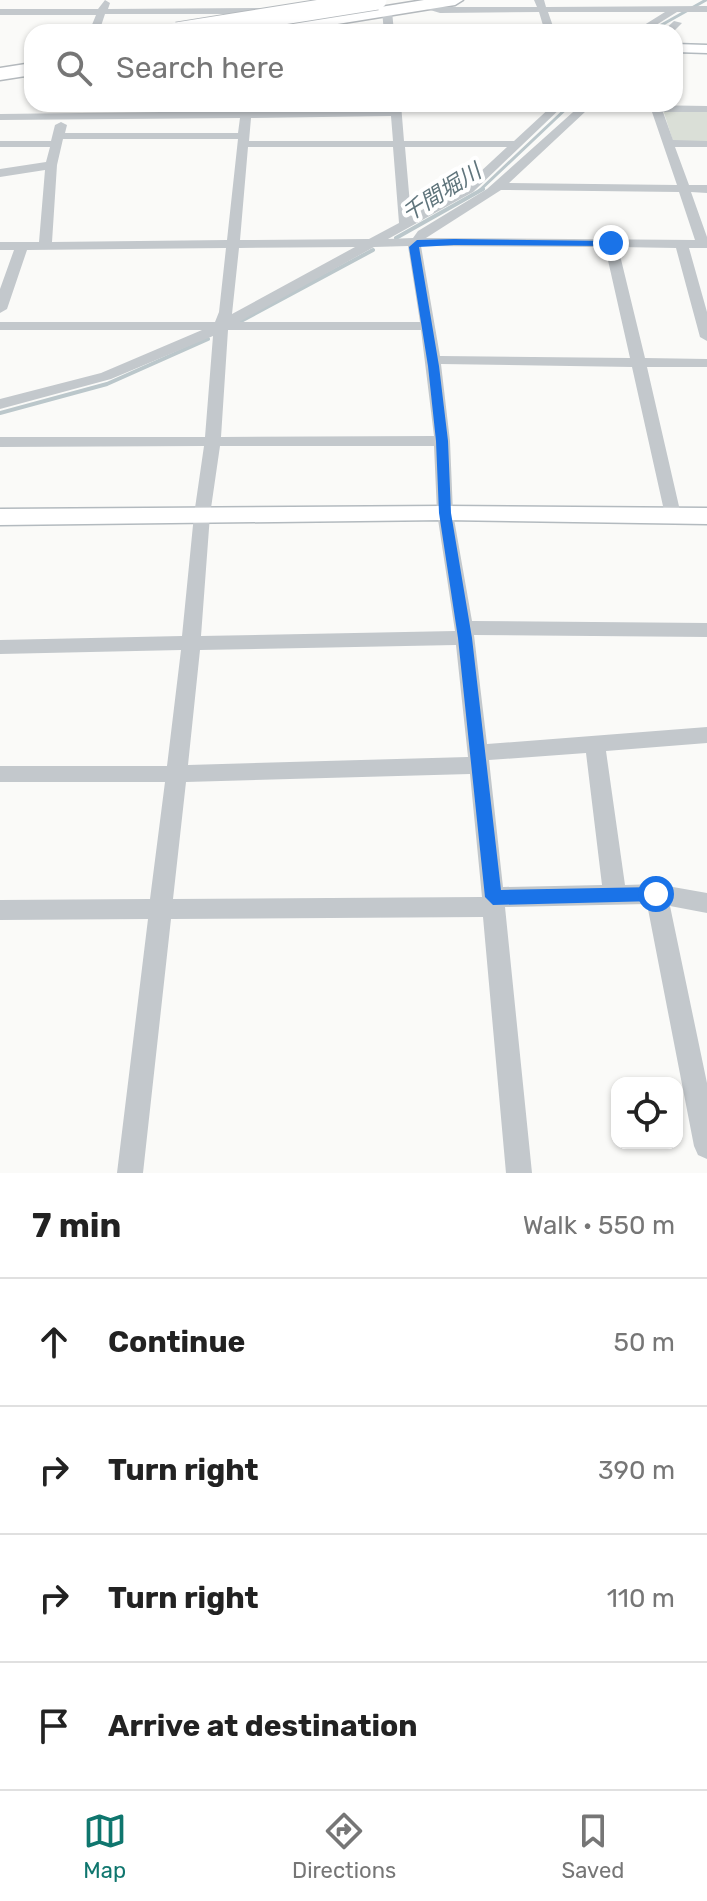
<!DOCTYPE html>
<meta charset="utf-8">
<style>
body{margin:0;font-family:Rubik,"Noto Sans JP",sans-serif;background:#f6f6f6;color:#222}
.controls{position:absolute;right:24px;bottom:24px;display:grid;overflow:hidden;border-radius:16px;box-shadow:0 2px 6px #0004}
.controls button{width:72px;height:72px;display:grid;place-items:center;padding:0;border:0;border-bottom:2px solid #e0e0e0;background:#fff;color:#222;font:40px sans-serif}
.stop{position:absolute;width:24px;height:24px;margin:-18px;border:6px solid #1a73e8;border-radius:50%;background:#fff}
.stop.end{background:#1a73e8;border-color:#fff;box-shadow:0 2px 8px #0008}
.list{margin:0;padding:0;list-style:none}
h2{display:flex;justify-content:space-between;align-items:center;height:104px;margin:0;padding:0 32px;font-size:34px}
h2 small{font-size:26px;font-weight:400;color:#767676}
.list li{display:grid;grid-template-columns:52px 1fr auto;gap:24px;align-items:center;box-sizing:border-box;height:128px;padding:0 32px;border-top:2px solid #e0e0e0}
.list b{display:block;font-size:30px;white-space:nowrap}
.list em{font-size:26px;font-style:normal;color:#767676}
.icon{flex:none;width:44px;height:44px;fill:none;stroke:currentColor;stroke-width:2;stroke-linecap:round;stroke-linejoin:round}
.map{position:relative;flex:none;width:707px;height:1173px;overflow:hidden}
.search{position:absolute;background:#fff;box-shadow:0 2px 6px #0004;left:24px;right:24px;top:24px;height:88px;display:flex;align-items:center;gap:20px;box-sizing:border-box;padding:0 28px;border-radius:24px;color:#767676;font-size:30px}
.sheet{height:616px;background:#fff}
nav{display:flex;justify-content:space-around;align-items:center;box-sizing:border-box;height:112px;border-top:2px solid #e0e0e0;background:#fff;font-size:22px;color:#767676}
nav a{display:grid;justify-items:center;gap:4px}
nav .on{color:#0f766e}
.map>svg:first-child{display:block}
.green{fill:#dadfd7}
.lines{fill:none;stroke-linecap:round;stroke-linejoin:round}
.stream-far1{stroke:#bbc7cb;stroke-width:3}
.stream{stroke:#bbc7cb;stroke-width:4}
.secondary-casing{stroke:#b3babf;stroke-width:3}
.highway-casing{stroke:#b4b9bd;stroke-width:3}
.street{fill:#c3c8cc;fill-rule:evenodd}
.secondary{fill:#fff;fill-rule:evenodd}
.highway{fill:#fff;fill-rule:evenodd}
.highway-bridge-casing{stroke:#b4b9bd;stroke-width:21;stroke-linecap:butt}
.highway-bridge{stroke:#fff;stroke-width:19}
.route{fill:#1a73e8}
.labels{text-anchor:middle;stroke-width:8;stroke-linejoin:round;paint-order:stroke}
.far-water-label{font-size:22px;font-style:italic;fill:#60757c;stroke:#fff}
</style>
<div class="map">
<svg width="707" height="1173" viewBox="0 0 707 1173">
<rect width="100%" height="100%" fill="#fafaf8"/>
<path class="green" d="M663 110 707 111V141H673Z"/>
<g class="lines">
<path class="stream-far1" d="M649 32 706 0
M479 191 571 104"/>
<path class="stream" d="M396 238 483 189
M241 321 373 250
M0 413 107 384 208 339"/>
<defs>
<path id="secondary" d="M675 44 707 45V53L675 52Z
M445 506 707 508V524L445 520 0 525V509Z"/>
<path id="highway" d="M424 0H463L455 5 288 32H247L256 27Z
M32 63V75L0 80V68Z"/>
</defs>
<use href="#secondary" class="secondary-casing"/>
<use href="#highway" class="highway-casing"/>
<path class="street" d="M105 0 110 3 108 9 273 8 278 11 273 14H105L99 32H89L96 15H0V9H98Z
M534 0H544L546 7 707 6V12H677L645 32H633L665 12H548L555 32H545L539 12 440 13 417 6 422 3 440 7H537Z
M387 8 392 11 394 32H384L382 11Z
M674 21 682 23 673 32H662Z
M14 68 32 73V79L10 73 9 71Z
M242 104H252V111L391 110V104H401L404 141H514L554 104H565L473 192 388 239 413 238 418 231 487 189 582 104 707 106V112H663L673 140 707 141V147H675L689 185H707V193L691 192 707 237V248H689L707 312V341L700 337 676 248 618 247 645 358 707 359V367H647L681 515 679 519H667L665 515 632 367 441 364 450 441 453 513 472 621 707 623V637L474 635 487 744 707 727V743L606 751 625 885 656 884 707 893V913L670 906 707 1083V1159L698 1155 694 1146 647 904 505 907 532 1173H506L483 917 171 919 143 1173H117L148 919 0 920V900L150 899 165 782H0V766H167L181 650 0 654V640L182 636 194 515 204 446 0 447V437H205L213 336 111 379 0 409V399L101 373 202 330H0V322H215L219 312 226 248 27 250 7 309 0 313V289L14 250H0V242H39L45 170 0 177V169L46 162 50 147H0V141H51L55 125 61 122 67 125 65 133H238L240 118 0 120V114L241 111ZM586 111 652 112 677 185 509 183ZM391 116 393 141H249L251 118ZM63 139H238L227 240 52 242 57 165ZM248 147H393L399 223 369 239 240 240ZM405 147H507L465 186 411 216ZM501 190 679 192 695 240 426 238ZM408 246 420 322H239L374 247ZM421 246 605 247 630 358 440 356ZM355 247 232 314 239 248ZM228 330H421L434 436 221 437ZM220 446H434L437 513 455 631 201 636 210 515ZM456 645 468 757 188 765 200 650ZM586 753 602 885 503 887 489 760ZM470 774 482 897 173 899 186 782Z"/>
<use href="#secondary" class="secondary"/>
<use href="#highway" class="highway"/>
<defs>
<path id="highway-bridge" d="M177 32 377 0"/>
</defs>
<use href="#highway-bridge" class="highway-bridge-casing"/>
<use href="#highway-bridge" class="highway-bridge"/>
</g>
<path class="route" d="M454 239 611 241 616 243 611 246 454 245 419 247 439 366 448 441 451 513 472 638 501 890 656 887 664 894 656 901 493 905 485 897 458 638 439 513 436 441 428 366 409 247 417 240Z"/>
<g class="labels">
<g class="far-water-label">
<text transform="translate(441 192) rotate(-32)" y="8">千間堀川</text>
</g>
</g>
</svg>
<div class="controls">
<button><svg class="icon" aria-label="locate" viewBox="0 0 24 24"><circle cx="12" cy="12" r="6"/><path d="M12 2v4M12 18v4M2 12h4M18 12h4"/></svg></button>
</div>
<div class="stop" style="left:656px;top:894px"></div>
<div class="stop end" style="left:611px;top:243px"></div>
<div class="search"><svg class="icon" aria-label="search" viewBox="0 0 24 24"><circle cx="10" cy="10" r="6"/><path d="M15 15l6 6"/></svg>Search here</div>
</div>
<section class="sheet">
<h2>7 min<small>Walk · 550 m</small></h2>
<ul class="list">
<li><svg class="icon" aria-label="ahead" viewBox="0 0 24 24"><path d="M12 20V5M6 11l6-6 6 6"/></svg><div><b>Continue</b></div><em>50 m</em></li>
<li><svg class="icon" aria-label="right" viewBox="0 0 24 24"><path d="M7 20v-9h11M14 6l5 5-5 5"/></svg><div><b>Turn right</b></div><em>390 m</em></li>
<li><svg class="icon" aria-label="right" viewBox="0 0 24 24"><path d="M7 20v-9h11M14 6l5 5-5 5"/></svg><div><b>Turn right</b></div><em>110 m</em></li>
<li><svg class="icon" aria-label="arrive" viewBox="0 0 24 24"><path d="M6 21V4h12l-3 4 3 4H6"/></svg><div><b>Arrive at destination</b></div></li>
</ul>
</section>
<nav>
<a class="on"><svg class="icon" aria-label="map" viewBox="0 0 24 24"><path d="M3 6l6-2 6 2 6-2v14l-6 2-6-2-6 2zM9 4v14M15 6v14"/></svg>Map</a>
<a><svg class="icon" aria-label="directions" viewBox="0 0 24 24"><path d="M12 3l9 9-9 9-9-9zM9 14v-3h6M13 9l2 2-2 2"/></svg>Directions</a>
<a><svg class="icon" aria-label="saved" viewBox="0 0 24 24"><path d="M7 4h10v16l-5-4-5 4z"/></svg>Saved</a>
</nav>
